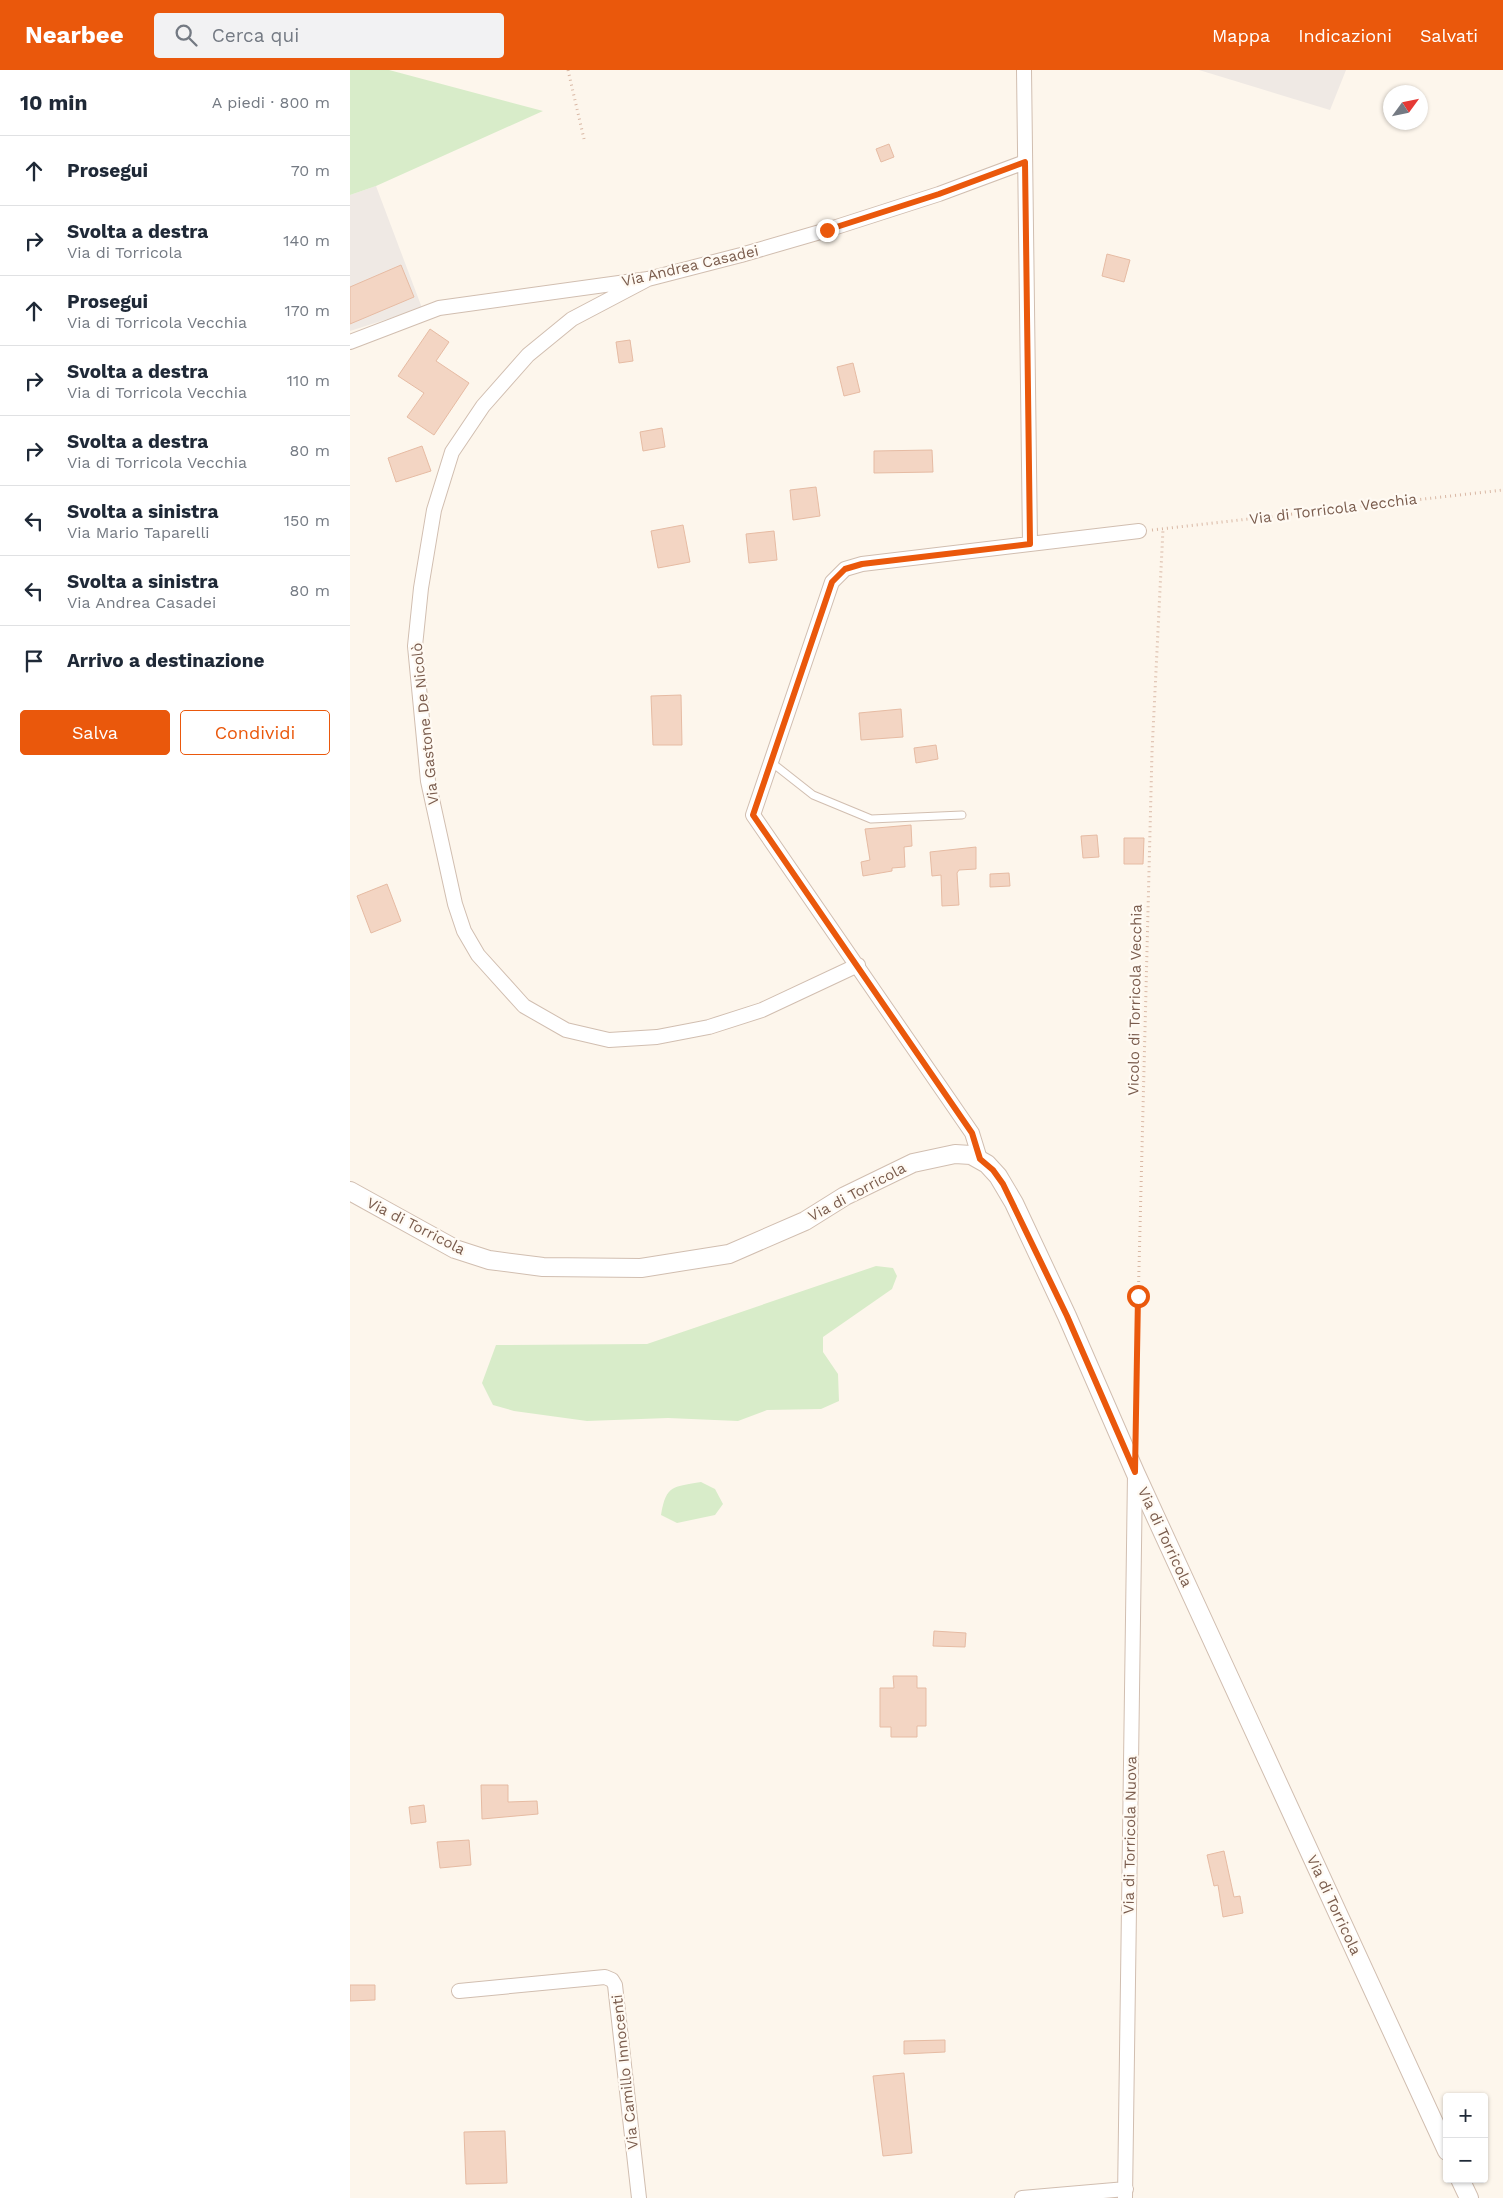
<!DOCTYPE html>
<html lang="it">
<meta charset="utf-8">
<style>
body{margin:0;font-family:"Work Sans",sans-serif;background:#f2f2f3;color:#1f2937}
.controls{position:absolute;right:15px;bottom:15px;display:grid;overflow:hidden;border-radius:5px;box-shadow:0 1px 4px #0004}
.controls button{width:45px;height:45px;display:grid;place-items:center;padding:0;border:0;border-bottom:1px solid #e0e1e3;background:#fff;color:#1f2937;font:25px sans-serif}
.compass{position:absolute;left:1033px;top:15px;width:45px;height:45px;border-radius:50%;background:#fff;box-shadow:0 1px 4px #0004;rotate:57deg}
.stop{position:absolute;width:15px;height:15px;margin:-11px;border:4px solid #ea580c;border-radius:50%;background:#fff}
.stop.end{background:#ea580c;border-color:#fff;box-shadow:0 1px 5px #0008}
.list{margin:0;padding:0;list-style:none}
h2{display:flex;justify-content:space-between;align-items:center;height:65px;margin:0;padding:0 20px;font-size:21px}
h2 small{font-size:16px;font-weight:400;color:#747a83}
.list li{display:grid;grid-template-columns:32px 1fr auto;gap:15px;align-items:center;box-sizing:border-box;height:70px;padding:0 20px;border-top:1px solid #e0e1e3}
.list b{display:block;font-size:19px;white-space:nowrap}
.list p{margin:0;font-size:16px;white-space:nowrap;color:#747a83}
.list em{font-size:16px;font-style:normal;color:#747a83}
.actions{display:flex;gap:10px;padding:15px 20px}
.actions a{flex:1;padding:11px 0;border:1px solid #ea580c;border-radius:5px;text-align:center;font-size:18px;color:#ea580c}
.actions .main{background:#ea580c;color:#fff}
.icon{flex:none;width:28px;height:28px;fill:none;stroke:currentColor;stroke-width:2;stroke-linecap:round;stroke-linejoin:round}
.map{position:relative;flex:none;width:1153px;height:2128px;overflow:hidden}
header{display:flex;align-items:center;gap:30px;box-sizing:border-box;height:70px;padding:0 25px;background:#ea580c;color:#fff}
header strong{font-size:24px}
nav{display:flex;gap:28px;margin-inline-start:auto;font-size:18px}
.search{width:350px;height:45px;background:#f2f2f3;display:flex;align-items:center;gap:12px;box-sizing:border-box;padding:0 18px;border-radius:5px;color:#747a83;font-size:19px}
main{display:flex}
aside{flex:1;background:#fff}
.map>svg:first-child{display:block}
.industrial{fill:#efe9e4}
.green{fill:#d8ecc9}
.building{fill:#f3d5c3;stroke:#e6bba3}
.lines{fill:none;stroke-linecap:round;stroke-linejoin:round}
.service-casing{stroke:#d1beb0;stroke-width:9}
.minor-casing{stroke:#d1beb0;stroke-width:16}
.tertiary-casing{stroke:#d1beb0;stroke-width:20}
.path{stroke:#d9b8a5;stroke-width:3;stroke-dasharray:1 4;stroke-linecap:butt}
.service{stroke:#fff;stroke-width:7}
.minor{stroke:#fff;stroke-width:14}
.tertiary{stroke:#fff;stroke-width:18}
.route{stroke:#ea580c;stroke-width:6}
.labels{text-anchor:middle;stroke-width:4.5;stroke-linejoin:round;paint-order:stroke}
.street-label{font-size:15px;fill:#7a5c4d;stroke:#fffaf3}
</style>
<header>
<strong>Nearbee</strong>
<div class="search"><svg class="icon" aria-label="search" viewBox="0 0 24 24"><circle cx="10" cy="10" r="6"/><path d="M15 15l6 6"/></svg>Cerca qui</div>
<nav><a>Mappa</a><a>Indicazioni</a><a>Salvati</a></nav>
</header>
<main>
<aside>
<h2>10 min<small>A piedi · 800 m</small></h2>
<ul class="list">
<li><svg class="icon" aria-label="ahead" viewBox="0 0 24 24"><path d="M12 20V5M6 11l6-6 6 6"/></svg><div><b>Prosegui</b></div><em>70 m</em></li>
<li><svg class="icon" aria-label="right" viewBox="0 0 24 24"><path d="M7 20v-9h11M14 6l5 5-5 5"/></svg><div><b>Svolta a destra</b><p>Via di Torricola</p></div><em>140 m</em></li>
<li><svg class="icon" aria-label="ahead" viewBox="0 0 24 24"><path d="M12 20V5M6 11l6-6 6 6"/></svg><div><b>Prosegui</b><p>Via di Torricola Vecchia</p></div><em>170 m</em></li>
<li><svg class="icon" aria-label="right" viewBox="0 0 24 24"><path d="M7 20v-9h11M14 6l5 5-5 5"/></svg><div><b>Svolta a destra</b><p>Via di Torricola Vecchia</p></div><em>110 m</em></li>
<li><svg class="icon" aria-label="right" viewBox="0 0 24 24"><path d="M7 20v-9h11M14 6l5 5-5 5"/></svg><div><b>Svolta a destra</b><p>Via di Torricola Vecchia</p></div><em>80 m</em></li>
<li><svg class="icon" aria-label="left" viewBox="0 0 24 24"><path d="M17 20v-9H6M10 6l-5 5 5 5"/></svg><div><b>Svolta a sinistra</b><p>Via Mario Taparelli</p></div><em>150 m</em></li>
<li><svg class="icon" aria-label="left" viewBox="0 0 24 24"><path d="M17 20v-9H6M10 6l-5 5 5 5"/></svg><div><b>Svolta a sinistra</b><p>Via Andrea Casadei</p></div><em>80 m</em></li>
<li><svg class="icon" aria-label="arrive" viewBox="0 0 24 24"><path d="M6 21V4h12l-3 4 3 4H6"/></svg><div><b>Arrivo a destinazione</b></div></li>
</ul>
<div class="actions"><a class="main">Salva</a><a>Condividi</a></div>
</aside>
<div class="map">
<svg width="1153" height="2128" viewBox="0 0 1153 2128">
<rect width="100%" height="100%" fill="#fdf6ec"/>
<path class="industrial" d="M849 0H996L980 40Z
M26 116 72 238 0 261V125Z"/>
<path class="green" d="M0 0H39L193 41 26 116 0 125Z
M526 1196 543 1198 547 1206 542 1219 473 1267V1282L488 1304 489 1331 471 1339 417 1340 388 1351 318 1348 237 1351 164 1341 143 1335 132 1313 146 1275 297 1274Z
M351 1412 365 1419 373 1434 365 1445 327 1453 311 1445C316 1414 324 1417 351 1412Z"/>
<path class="building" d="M539 74 544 87 531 92 526 79Z
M757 184 780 190 774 212 752 206Z
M51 195 64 227 0 254V217Z
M80 259 99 272 86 291 119 313 84 365 57 347 74 323 48 306Z
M280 270 283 291 269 293 266 272Z
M503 293 510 322 494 326 487 297Z
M312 358 315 377 293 381 290 362Z
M72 376 81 401 46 412 38 388Z
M582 380 583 402 524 403V381Z
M466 417 470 446 443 450 440 420Z
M333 455 340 492 308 498 301 461Z
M424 461 427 490 399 493 396 464Z
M331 625 332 675H303L301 626Z
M551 639 553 667 511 670 509 643Z
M586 675 588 689 566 693 564 678Z
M561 755 562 776 554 777 555 797 542 798V801L513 806 511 792 520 790 515 759Z
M747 765 749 787 733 788 731 766Z
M774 768H794L793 794H774Z
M626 777V799L609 800 607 803 609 835 592 836 591 805 582 806 580 782Z
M659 803 660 816 640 817V804Z
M37 814 51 851 21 863 7 826Z
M584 1561 616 1563 615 1577 583 1576Z
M543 1606H567V1618H576V1656H567V1667H541V1657H530V1618H544Z
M131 1715H158V1732L187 1731 188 1744 132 1749Z
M74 1735 76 1752 61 1754 59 1737Z
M119 1770 121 1795 90 1798 87 1772Z
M874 1781 884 1827 890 1826 893 1843 873 1847 868 1815 864 1816 857 1785Z
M0 1915H25V1930L0 1931Z
M595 1970V1982L554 1984V1971Z
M554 2003 562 2083 533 2086 523 2006Z
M155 2061 157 2113 116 2114 114 2062Z"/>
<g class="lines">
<defs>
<path id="service" d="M421 692 463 725 521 749 612 745"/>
<path id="minor" d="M674 0 680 474
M298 209 222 249 178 285 133 336 102 382 84 440 71 518 65 576 78 711 105 834 114 861 128 885 174 936 216 960 259 970 307 967 359 957 412 940 508 895
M0 272 89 238 298 209 391 185 477 160 589 124 675 92
M630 1089 622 1063 403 745 482 512 495 499 512 494 789 461
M109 1921 255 1907 262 1910 265 1915 289 2128
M672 2128 776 2119
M775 2128 785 1404"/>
<path id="tertiary" d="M0 1121 105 1179 139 1190 193 1197 291 1198 379 1184 455 1151 495 1126 563 1093 605 1084 621 1085 637 1094 648 1106 664 1133 717 1246 785 1402 1097 2081
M1110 2109 1119 2128"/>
</defs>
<use href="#service" class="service-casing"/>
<use href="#minor" class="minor-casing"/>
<use href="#tertiary" class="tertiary-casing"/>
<path class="path" d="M218 0 234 69
M802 460 1153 420
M785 1357 802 682 813 459"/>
<use href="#service" class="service"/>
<use href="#minor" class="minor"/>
<use href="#tertiary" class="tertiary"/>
</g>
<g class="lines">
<path class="route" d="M477 160 589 124 675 92 680 474 512 494 495 499 482 512 403 745 622 1063 630 1089 643 1100 653 1114 717 1246 785 1402 788 1226"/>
</g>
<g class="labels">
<g class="street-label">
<text transform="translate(340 196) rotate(-13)" y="5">Via Andrea Casadei</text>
<text transform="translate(983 439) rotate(-7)" y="5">Via di Torricola Vecchia</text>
<text transform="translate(75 654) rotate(-96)" y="5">Via Gastone De Nicolò</text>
<text transform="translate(785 930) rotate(-89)" y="5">Vicolo di Torricola Vecchia</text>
<text transform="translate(507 1122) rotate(-28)" y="5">Via di Torricola</text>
<text transform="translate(66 1156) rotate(27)" y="5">Via di Torricola</text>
<text transform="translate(815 1467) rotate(65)" y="5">Via di Torricola</text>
<text transform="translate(780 1765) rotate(-89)" y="5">Via di Torricola Nuova</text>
<text transform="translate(984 1835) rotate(65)" y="5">Via di Torricola</text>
<text transform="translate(275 2002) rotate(-96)" y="5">Via Camillo Innocenti</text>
</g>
</g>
</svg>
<div class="controls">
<button>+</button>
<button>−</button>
</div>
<svg class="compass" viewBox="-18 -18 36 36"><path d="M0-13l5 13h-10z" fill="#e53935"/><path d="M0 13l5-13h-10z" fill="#747a83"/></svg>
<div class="stop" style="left:788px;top:1226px"></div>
<div class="stop end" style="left:477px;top:160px"></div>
</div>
</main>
